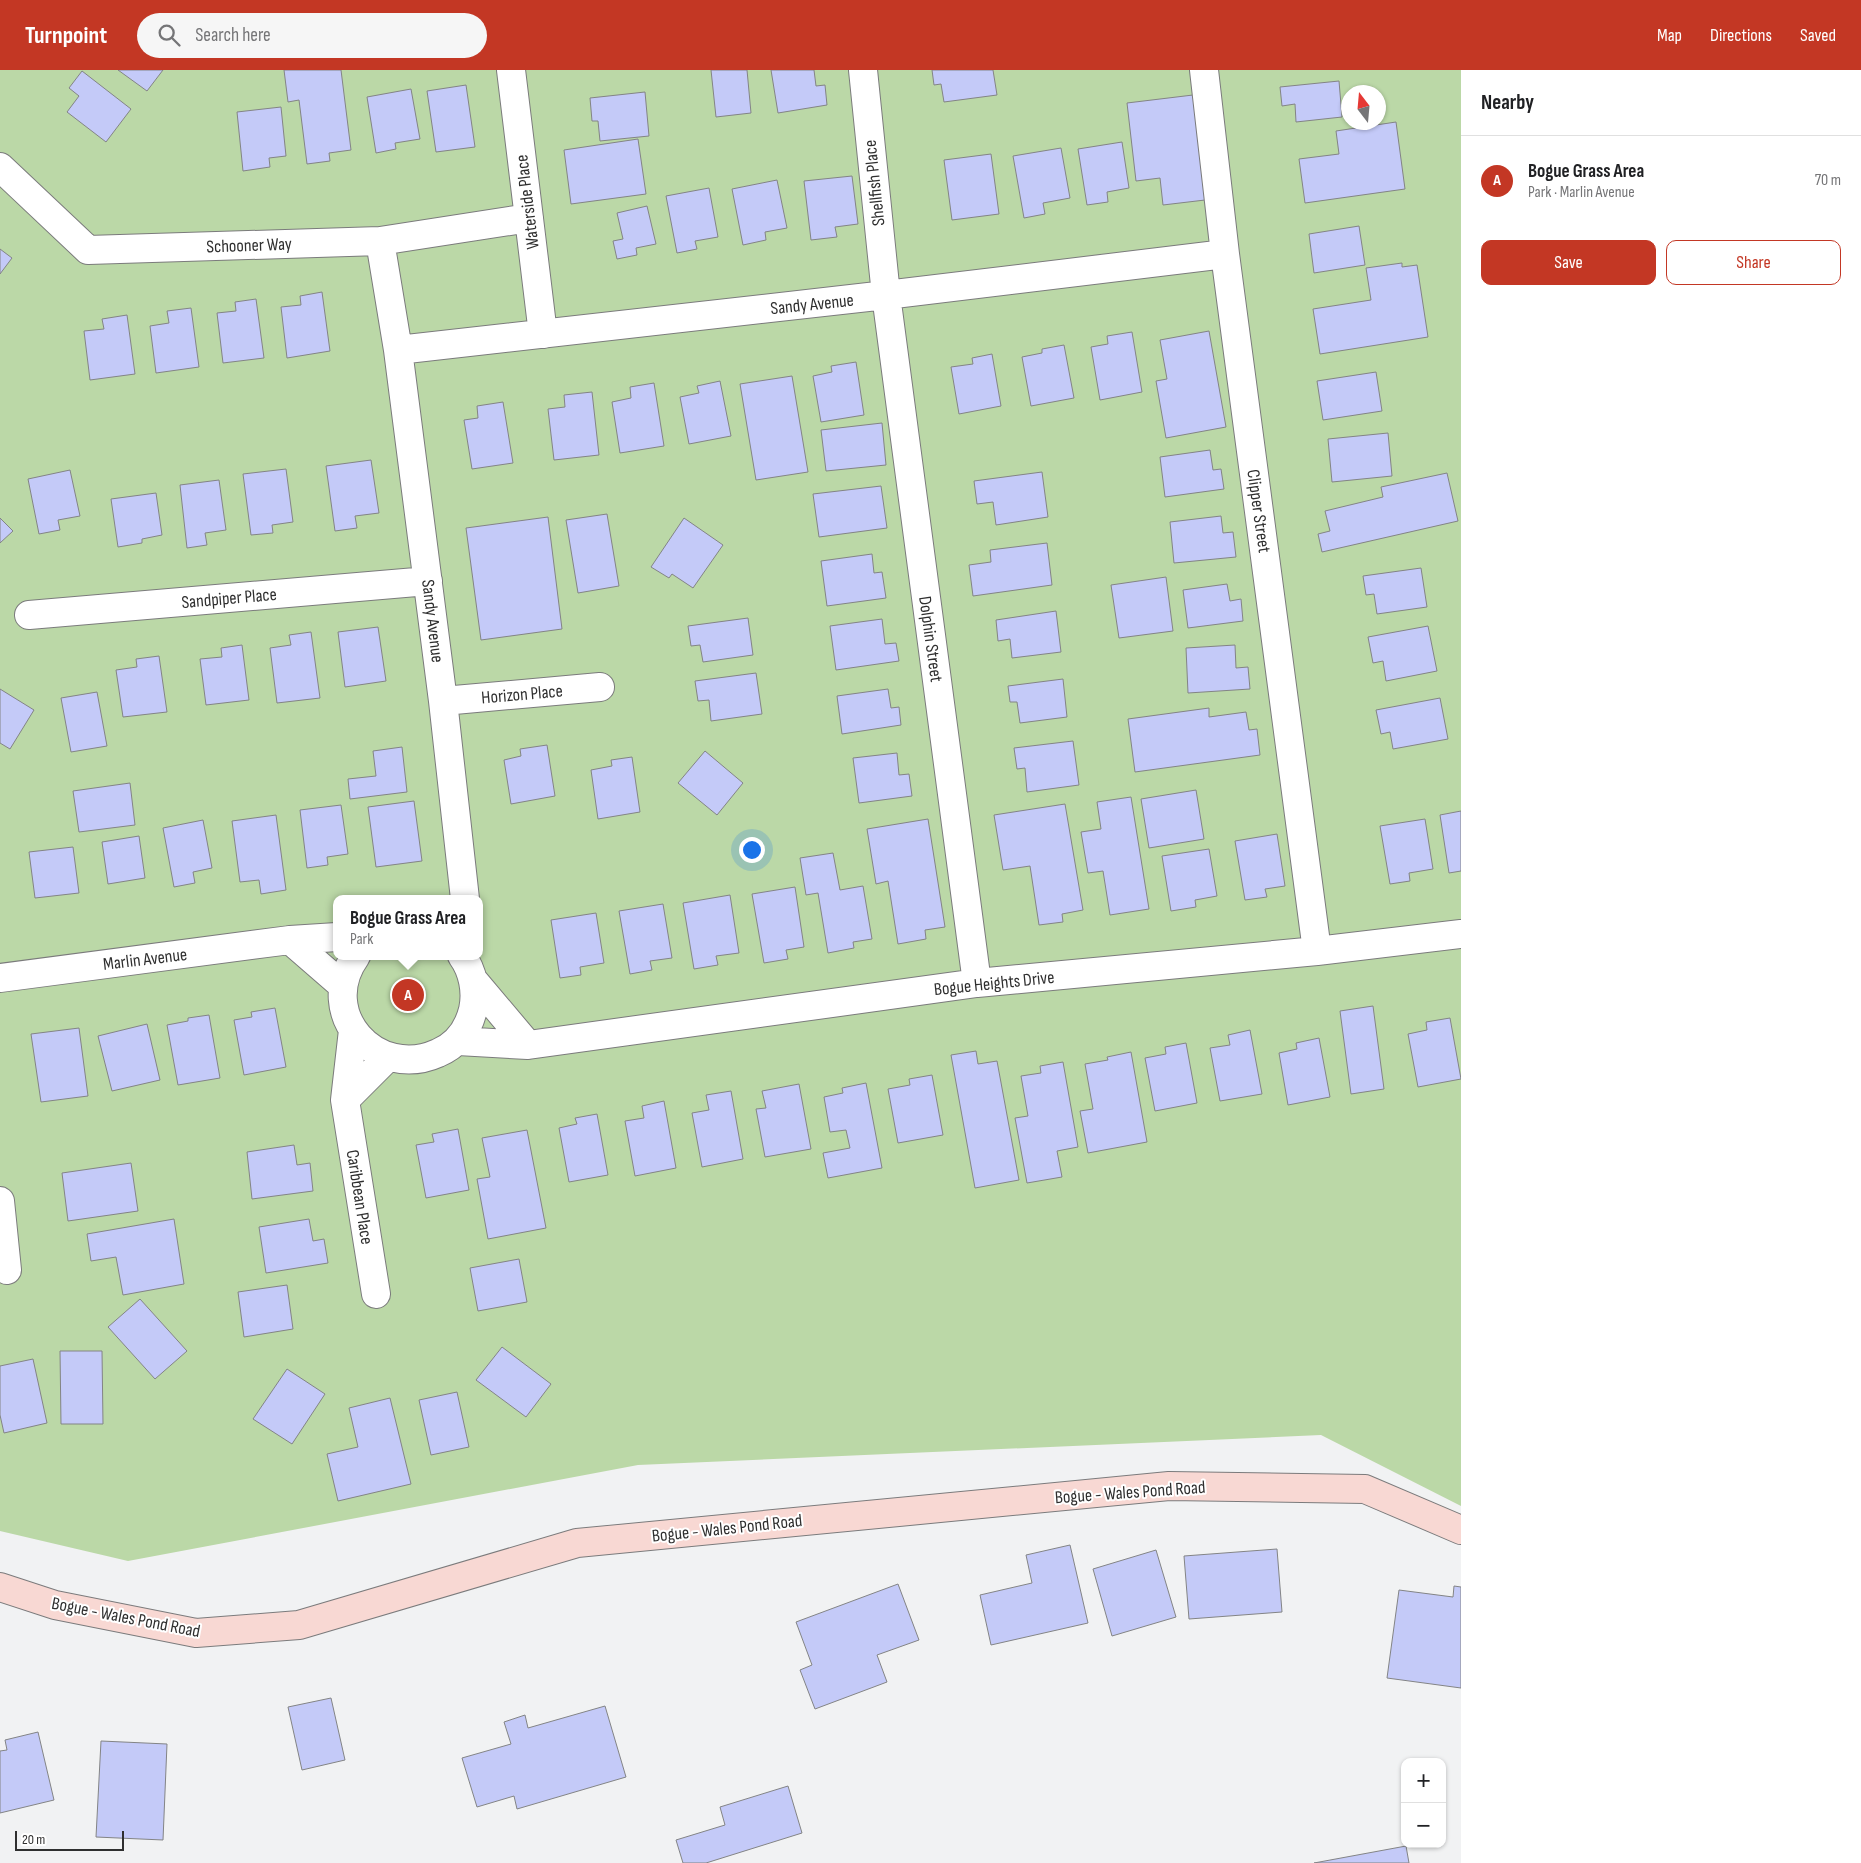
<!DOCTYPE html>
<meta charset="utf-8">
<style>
body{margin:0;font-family:"Sofia Sans Condensed",sans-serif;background:#f6f6f6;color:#202124}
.controls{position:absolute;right:15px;bottom:15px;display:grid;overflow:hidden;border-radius:10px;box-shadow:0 1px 4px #0004}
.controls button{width:45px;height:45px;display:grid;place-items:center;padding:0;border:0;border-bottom:1px solid #e0e0e0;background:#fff;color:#202124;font:25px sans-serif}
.compass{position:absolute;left:1341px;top:15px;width:45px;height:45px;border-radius:50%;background:#fff;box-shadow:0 1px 4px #0004;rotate:344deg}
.scale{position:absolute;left:15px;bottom:12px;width:109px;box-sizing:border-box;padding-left:5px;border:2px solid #2f2f2f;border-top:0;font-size:14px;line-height:18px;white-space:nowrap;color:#2f2f2f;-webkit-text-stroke:4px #fff;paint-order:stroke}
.you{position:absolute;left:751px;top:779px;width:18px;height:18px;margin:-12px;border:4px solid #fff;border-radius:50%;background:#1a73e8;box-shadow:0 0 0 8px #1a73e833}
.badge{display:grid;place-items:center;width:32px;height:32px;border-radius:50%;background:#c33724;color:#fff;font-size:16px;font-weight:700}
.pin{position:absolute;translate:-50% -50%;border:2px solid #fff;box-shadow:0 1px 5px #0006}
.popup{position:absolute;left:333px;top:825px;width:150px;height:65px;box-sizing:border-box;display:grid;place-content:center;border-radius:10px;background:#fff;filter:drop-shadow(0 1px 4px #0005);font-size:16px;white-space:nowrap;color:#757577}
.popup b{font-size:19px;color:#202124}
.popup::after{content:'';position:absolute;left:50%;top:100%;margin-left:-10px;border:10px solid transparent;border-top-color:#fff}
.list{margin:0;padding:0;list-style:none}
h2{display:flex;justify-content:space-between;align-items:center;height:65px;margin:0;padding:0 20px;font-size:21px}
h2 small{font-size:16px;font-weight:400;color:#757577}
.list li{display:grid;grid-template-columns:32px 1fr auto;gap:15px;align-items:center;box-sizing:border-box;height:90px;padding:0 20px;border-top:1px solid #e0e0e0}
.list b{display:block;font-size:19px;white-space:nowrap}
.list p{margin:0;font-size:16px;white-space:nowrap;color:#757577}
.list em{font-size:16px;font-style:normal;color:#757577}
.actions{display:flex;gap:10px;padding:15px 20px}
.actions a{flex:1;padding:11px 0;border:1px solid #c33724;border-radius:10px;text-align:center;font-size:18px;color:#c33724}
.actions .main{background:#c33724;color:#fff}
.icon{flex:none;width:28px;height:28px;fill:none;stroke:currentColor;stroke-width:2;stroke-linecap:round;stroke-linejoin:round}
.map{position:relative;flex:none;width:1461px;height:1793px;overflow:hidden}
header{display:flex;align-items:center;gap:30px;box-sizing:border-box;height:70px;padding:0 25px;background:#c33724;color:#fff}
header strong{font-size:24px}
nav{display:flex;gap:28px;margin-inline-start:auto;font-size:18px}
.search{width:350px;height:45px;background:#f6f6f6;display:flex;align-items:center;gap:12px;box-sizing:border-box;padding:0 18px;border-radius:28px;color:#757577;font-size:19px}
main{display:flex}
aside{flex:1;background:#fff}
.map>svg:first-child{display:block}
.green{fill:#bbd8a7;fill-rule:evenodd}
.building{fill:#c4caf8;stroke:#838485}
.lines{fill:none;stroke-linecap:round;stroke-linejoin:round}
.street-casing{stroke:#7b7b7c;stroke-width:30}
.secondary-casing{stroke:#7b7b7c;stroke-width:30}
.street{stroke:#fff;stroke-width:28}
.secondary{stroke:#f8d8d3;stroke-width:28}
.labels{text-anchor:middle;stroke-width:4;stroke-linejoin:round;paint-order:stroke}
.street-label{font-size:18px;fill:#2f2f2f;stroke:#fff}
</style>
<header>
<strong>Turnpoint</strong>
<div class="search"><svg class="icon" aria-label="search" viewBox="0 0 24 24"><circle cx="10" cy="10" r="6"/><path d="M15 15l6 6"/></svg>Search here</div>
<nav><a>Map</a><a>Directions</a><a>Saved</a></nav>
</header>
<main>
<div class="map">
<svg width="1461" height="1793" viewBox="0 0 1461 1793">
<rect width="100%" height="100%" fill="#f1f2f3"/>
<path class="green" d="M0 0H1461V1436L1321 1365 638 1395 128 1491 0 1461ZM1348 22H1378V52H1348ZM337 829H479V886H337Z"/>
<path class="building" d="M118 0H163L147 21Z
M284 0H341L351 80 329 83 330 91 307 94 299 30 288 32Z
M711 0H747L751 43 716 47Z
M771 0H814L816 16 825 15 827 35 778 43Z
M932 0H993L997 25 944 32 941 14 934 15Z
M82 1 131 39 106 72 67 42 79 26 69 18Z
M1339 11 1342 47 1296 52 1295 34 1282 36 1280 17Z
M466 15 475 77 436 82 427 21Z
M411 19 420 69 395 73 396 79 376 83 367 27Z
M645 22 649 66 600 71 598 51H592L590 28Z
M1193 25 1205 130 1163 135 1160 108 1136 111 1127 33Z
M281 37 286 86 269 88 270 97 243 101 237 42Z
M1396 52 1405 119 1305 133 1299 89 1339 84 1336 61Z
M638 69 646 124 571 134 564 80Z
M1122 72 1129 118 1107 122 1108 132 1087 135 1078 79Z
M1061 78 1070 128 1043 133 1045 144 1024 148 1013 86Z
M991 84 999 144 952 150 944 90Z
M852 106 858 154 835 157 837 167 811 170 804 111Z
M777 110 787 158 765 162 766 170 743 175 732 119Z
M709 118 718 167 695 171 697 179 677 183 666 126Z
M647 136 656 174 636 178 637 185 617 189 613 171 623 169 617 143Z
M1359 156 1365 195 1314 203 1309 164Z
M0 179 12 188 0 204Z
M1402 193V197L1417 195 1428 267 1320 284 1313 239 1371 230 1366 198Z
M322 222 330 281 287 288 281 237 301 235 300 226Z
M256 229 264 288 223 293 217 243 236 241 235 232Z
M191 238 199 297 156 303 150 256 169 253 167 241Z
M127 245 135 304 90 310 84 261 104 259 102 249Z
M1209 261 1226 357 1166 368 1156 311 1167 309 1160 270Z
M1132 262 1142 322 1100 330 1091 277 1108 274 1107 266Z
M1064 275 1074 328 1031 336 1022 287 1042 283V279Z
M992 284 1001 336 959 344 951 297 973 294 972 288Z
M856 292 864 345 821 352 813 306 832 302 831 296Z
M1376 302 1382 341 1323 350 1317 311Z
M792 306 808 402 756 410 740 314Z
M720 311 731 366 689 374 680 327 699 323 697 316Z
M654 313 664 376 620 383 612 332 631 328 630 317Z
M592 322 599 385 554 390 548 339 565 337 564 325Z
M503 332 513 393 472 399 464 350 478 348 477 336Z
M882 353 886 395 826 401 821 360Z
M1388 363 1392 406 1332 412 1328 369Z
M1210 380 1213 400 1221 399 1224 419 1165 427 1160 387Z
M371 390 379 443 355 446 357 458 335 461 326 396Z
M286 399 293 452 272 455 273 463 251 465 243 404Z
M70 400 80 446 58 450 60 460 39 464 28 409Z
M1042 402 1048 447 996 455 993 432 977 434 974 411Z
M1447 403 1458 451 1322 482 1318 464 1330 461 1325 441 1383 427 1381 417Z
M219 410 226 460 205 463 207 475 187 478 180 415Z
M881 416 887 458 819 467 813 424Z
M156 423 162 465 142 469V473L118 477 111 429Z
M607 444 619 516 578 523 566 450Z
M1221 446 1223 463 1233 462 1236 487 1174 493 1170 452Z
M548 447 562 559 481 570 466 458Z
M0 448 13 461 0 473Z
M684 448 723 475 693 518 672 504 669 508 651 497Z
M1047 473 1052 515 973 526 969 495 991 492 990 480Z
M872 484 874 503 882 502 886 528 827 536 821 491Z
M1421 498 1427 537 1377 544 1374 524 1366 525 1363 506Z
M1166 507 1173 561 1119 568 1111 515Z
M1227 514 1230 531 1241 529 1243 551 1188 558 1183 520Z
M1056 541 1061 582 1012 588 1010 569 998 571 996 550Z
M748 548 753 585 703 592 700 575 691 576 688 556Z
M882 549 885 574 896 573 899 591 836 600 830 556Z
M1428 556 1437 601 1386 611 1383 591 1373 593 1368 567Z
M378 557 386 611 345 617 338 562Z
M311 562 320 628 277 633 270 578 291 575 289 565Z
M242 575 249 630 206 635 200 589 222 587 221 578Z
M1235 575 1236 598 1248 597 1250 619 1188 623 1186 578Z
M159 586 167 642 123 647 116 600 137 597 136 589Z
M756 603 762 644 711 651 709 630 698 631 695 611Z
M1063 609 1067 647 1020 653 1017 632H1010L1008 616Z
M0 619 34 640 10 679 0 673Z
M888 619 891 638 899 637 901 655 842 664 837 626Z
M97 622 107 676 71 682 61 628Z
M1440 628 1448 669 1393 679 1390 662 1381 664 1376 640Z
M1209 638V647L1246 642 1249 660 1257 659 1260 685 1135 702 1128 649Z
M1073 671 1079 715 1027 722 1025 698 1017 699 1014 678Z
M547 675 555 726 511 734 504 690 521 686 520 679Z
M402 677 407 722 350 729 348 709 376 706 373 681Z
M705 681 743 713 717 745 678 713Z
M897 683 899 705 909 704 912 726 859 733 853 688Z
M632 687 640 742 598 749 591 700 612 696 611 690Z
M130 713 135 755 79 762 73 721Z
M1196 720 1204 769 1149 778 1141 729Z
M1131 727 1149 839 1110 845 1103 801 1088 803 1081 762 1101 759 1097 732Z
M414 731 422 791 376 797 368 737Z
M1065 734 1083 840 1062 844 1063 852 1039 855 1030 796 1003 800 994 745Z
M341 735 348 784 327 787 328 795 307 798 300 740Z
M1461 741V801L1449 803 1440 745Z
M276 745 286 820 261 824 259 810 240 812 232 751Z
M928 749 945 857 925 860 926 869 898 874 888 811 876 814 867 759Z
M1425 749 1433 799 1409 803 1410 811 1390 814 1380 756Z
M203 750 212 798 193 802 195 813 174 817 163 758Z
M1277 764 1285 816 1265 819 1267 827 1245 830 1235 771Z
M139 766 145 808 108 814 102 772Z
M73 777 79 823 35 828 29 782Z
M1209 779 1217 826 1195 830 1196 837 1171 841 1162 786Z
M833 783 840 820 863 816 872 869 853 872 854 878 828 883 818 823 806 825 800 788Z
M795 817 804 877 786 880 788 889 764 893 752 824Z
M730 825 739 883 716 886 718 895 694 899 683 833Z
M663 834 672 888 650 891 652 900 630 904 619 841Z
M596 843 604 893 580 897 581 905 560 908 551 850Z
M1373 936 1384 1019 1351 1024 1340 941Z
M275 938 286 997 244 1005 234 950 252 947 251 942Z
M209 945 220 1008 178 1015 167 955 188 951V948Z
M1450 948 1461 1009 1418 1017 1408 964 1427 960 1426 952Z
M147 954 160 1010 112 1021 98 966Z
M79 958 88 1026 41 1032 31 964Z
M1250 960 1262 1024 1220 1031 1210 978 1230 975 1228 965Z
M1319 968 1330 1027 1288 1035 1279 983 1297 979 1296 973Z
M1186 973 1197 1033 1155 1041 1145 988 1166 984 1165 977Z
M976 981 978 994 997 991 1019 1110 975 1118 951 985Z
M1131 982 1147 1072 1088 1083 1080 1041 1093 1039 1085 994 1108 990 1107 987Z
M1063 992 1078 1077 1057 1081 1062 1107 1027 1113 1015 1048 1028 1046 1021 1006 1041 1003 1040 996Z
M932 1005 943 1065 898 1073 888 1019 910 1015 909 1009Z
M866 1013 882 1098 828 1108 823 1083 850 1078 846 1060 830 1062 824 1027 843 1023 842 1018Z
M799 1014 811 1079 765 1087 756 1039 766 1038 762 1021Z
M731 1021 743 1089 702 1097 692 1043 709 1040 706 1025Z
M664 1031 676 1098 635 1106 625 1051 644 1048 642 1036Z
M597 1044 608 1105 569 1112 559 1058 577 1054 575 1048Z
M458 1059 469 1120 426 1128 416 1075 434 1072 432 1064Z
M527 1060 546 1158 488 1169 477 1109 490 1107 482 1068Z
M294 1075 297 1095 310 1093 313 1121 252 1129 247 1082Z
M131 1093 138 1141 68 1151 62 1103Z
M174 1149 184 1214 123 1225 116 1187 91 1191 87 1164Z
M309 1149 313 1171 324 1169 328 1193 266 1203 259 1157Z
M519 1189 527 1232 478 1241 470 1198Z
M287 1215 293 1259 244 1267 238 1222Z
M140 1229 187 1281 155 1309 108 1257Z
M502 1277 551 1314 526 1347 476 1310Z
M60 1281H102L103 1354H61Z
M33 1289 47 1353 4 1363 0 1345V1296Z
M287 1299 325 1324 292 1374 253 1349Z
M457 1322 469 1377 431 1385 419 1330Z
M390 1328 411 1414 338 1431 327 1384 358 1377 349 1338Z
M1070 1475 1088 1553 991 1575 980 1525 1032 1513 1026 1485Z
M1277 1479 1282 1542 1189 1549 1184 1486Z
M1156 1480 1176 1547 1112 1566 1093 1499Z
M898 1514 919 1570 877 1585 887 1612 815 1639 800 1600 812 1595 796 1552Z
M1454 1516 1461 1517V1618L1387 1608 1399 1520 1453 1527Z
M331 1628 345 1690 302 1700 288 1637Z
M605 1636 626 1707 517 1739 514 1726 477 1737 462 1688 511 1674 504 1652 525 1645 528 1658Z
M38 1662 54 1730 0 1743V1681L7 1680 5 1670Z
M101 1671 167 1674 163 1770 96 1767Z
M788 1716 802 1763 706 1793H683L676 1770 725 1755 720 1737Z
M1406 1776 1409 1793H1314Z"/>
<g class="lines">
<defs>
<path id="street" d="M511 0 543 264
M863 0 886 225 977 913
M1204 0 1225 184 1317 881
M0 97 88 180 380 171 529 148
M380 171 398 280 443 631 465 829
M398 280 886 225 1225 184
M29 545 428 511
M443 631 600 617
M290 870 343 916
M356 886C315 943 376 1011 438 983 457 975 468 960 473 940 477 922 473 901 462 886
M0 908 290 870 337 867
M474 911 528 975
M353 960 345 1030 376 1224
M458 971 528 975 977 913 1317 881 1461 864
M345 1030 388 987
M0 1131 7 1200"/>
<path id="secondary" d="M0 1517 55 1535 196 1563 299 1555 577 1473 1169 1416 1365 1419 1461 1460"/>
</defs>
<use href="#street" class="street-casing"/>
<use href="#secondary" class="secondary-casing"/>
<use href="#street" class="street"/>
<use href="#secondary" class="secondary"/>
</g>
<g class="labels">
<g class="street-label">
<text transform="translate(874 113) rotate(-96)" y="6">Shellfish Place</text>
<text transform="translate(527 132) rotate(-97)" y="6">Waterside Place</text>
<text transform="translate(249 175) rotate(-2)" y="6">Schooner Way</text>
<text transform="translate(812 234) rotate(-6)" y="6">Sandy Avenue</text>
<text transform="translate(1259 441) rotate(82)" y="6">Clipper Street</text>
<text transform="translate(229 528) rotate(-5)" y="6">Sandpiper Place</text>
<text transform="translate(433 551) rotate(83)" y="6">Sandy Avenue</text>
<text transform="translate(931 569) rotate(82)" y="6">Dolphin Street</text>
<text transform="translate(522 624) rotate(-5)" y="6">Horizon Place</text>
<text transform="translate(145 889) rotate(-7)" y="6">Marlin Avenue</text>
<text transform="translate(994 913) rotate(-6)" y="6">Bogue Heights Drive</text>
<text transform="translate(360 1127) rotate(81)" y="6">Caribbean Place</text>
<text transform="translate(1130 1422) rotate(-4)" y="6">Bogue - Wales Pond Road</text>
<text transform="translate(727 1458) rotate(-6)" y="6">Bogue - Wales Pond Road</text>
<text transform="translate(126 1547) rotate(11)" y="6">Bogue - Wales Pond Road</text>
</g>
</g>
</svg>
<div class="controls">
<button>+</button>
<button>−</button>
</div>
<svg class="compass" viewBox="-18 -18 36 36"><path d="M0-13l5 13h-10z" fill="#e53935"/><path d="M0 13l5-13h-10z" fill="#757577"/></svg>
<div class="scale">20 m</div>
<div class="you"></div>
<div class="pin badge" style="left:408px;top:925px">A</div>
<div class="popup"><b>Bogue Grass Area</b>Park</div>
</div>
<aside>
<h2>Nearby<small></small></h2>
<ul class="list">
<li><span class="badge">A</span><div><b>Bogue Grass Area</b><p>Park · Marlin Avenue</p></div><em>70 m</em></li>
</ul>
<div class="actions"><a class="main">Save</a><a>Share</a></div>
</aside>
</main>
